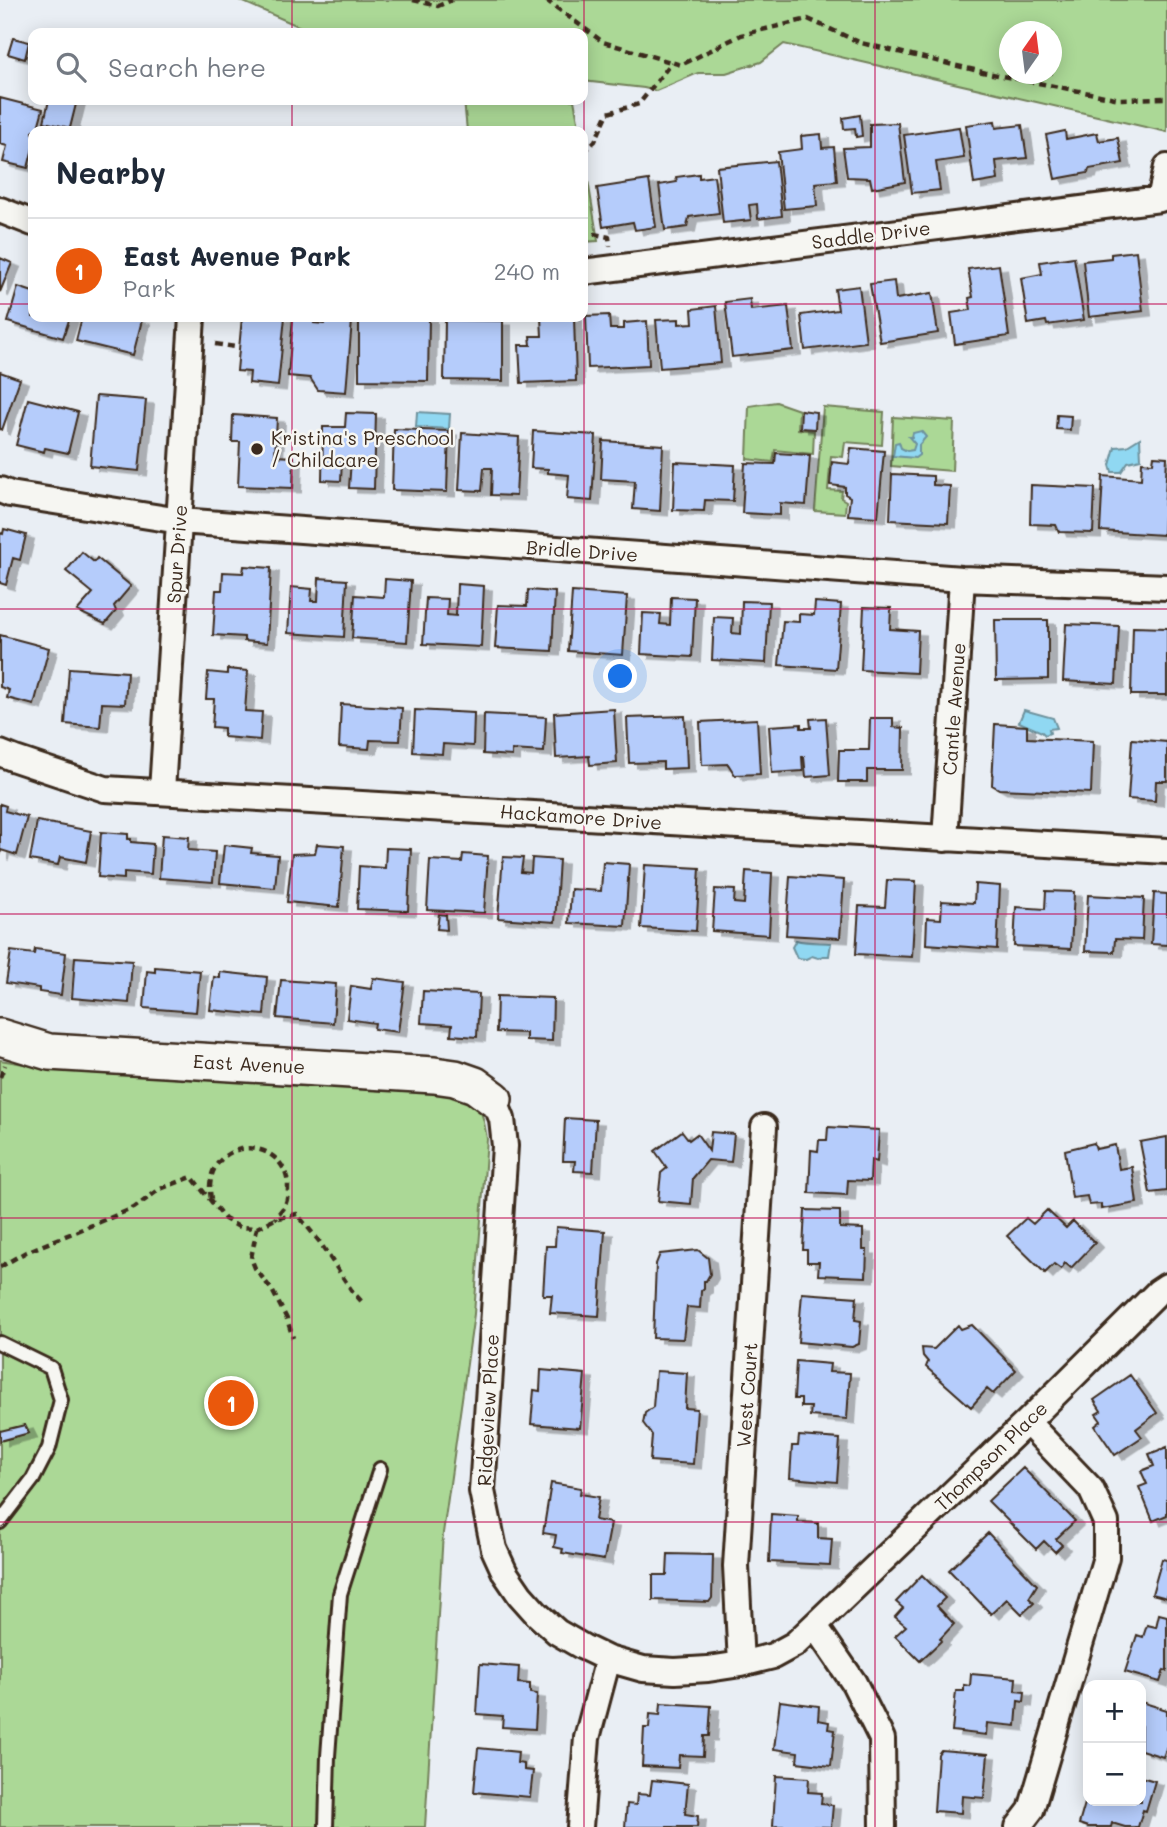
<!DOCTYPE html>
<meta charset="utf-8">
<style>
body{margin:0;font-family:Mali,sans-serif;background:#f2f2f3;color:#1f2937}
.controls{position:absolute;right:21px;bottom:21px;display:grid;overflow:hidden;border-radius:14px;box-shadow:0 4px 18px #0003}
.controls button{width:63px;height:63px;display:grid;place-items:center;padding:0;border:0;border-bottom:2px solid #e0e1e3;background:#fff;color:#1f2937;font:35px sans-serif}
.compass{position:absolute;left:999px;top:21px;width:63px;height:63px;border-radius:50%;background:#fff;box-shadow:0 4px 18px #0003;rotate:14deg}
.you{position:absolute;left:621px;top:677px;width:24px;height:24px;margin:-18px;border:5px solid #fff;border-radius:50%;background:#1a73e8;box-shadow:0 0 0 10px #1a73e833}
.badge{display:grid;place-items:center;width:46px;height:46px;border-radius:50%;background:#ea580c;color:#fff;font-size:23px;font-weight:700}
.pin{position:absolute;translate:-50% -50%;border:4px solid #fff;box-shadow:0 2px 7px #0006}
.list{margin:0;padding:0;list-style:none}
h2{display:flex;justify-content:space-between;align-items:center;height:91px;margin:0;padding:0 28px;font-size:30px}
h2 small{font-size:23px;font-weight:400;color:#747a83}
.list li{display:grid;grid-template-columns:46px 1fr auto;gap:21px;align-items:center;box-sizing:border-box;height:105px;padding:0 28px;border-top:2px solid #e0e1e3}
.list b{display:block;font-size:26px;white-space:nowrap}
.list p{margin:0;font-size:23px;white-space:nowrap;color:#747a83}
.list em{font-size:23px;font-style:normal;color:#747a83}
.icon{flex:none;width:38px;height:38px;fill:none;stroke:currentColor;stroke-width:2;stroke-linecap:round;stroke-linejoin:round}
.map{position:relative;flex:none;width:1167px;height:1827px;overflow:hidden}
.search{position:absolute;background:#fff;box-shadow:0 4px 18px #0003;left:28px;top:28px;width:560px;height:77px;display:flex;align-items:center;gap:18px;box-sizing:border-box;padding:0 24px;border-radius:14px;color:#747a83;font-size:26px}
.panel{position:absolute;background:#fff;box-shadow:0 4px 18px #0003;left:28px;top:126px;width:560px;height:196px;border-radius:14px}
.map>svg:first-child{display:block}
.green{fill:#abd896;stroke:#73815a;stroke-width:2;fill-rule:evenodd}
.water{fill:#90d8f2;stroke:#6e929d;stroke-width:2}
.building{fill:#b5ccfb;stroke:#3b2a1e;stroke-width:2;filter:url(#shadow)}
.lines{fill:none;stroke-linecap:round;stroke-linejoin:round}
.lane-casing{stroke:#3b2a1e;stroke-width:18}
.street-casing{stroke:#3b2a1e;stroke-width:30}
.secondary-casing{stroke:#3b2a1e;stroke-width:40}
.path{stroke:#3b2a1e;stroke-width:4.5;stroke-dasharray:7 5;stroke-linecap:butt}
.lane{stroke:#f6f6f2;stroke-width:12}
.street{stroke:#f6f6f2;stroke-width:24}
.secondary{stroke:#f6f6f2;stroke-width:35}
.grid{fill:none;stroke:#c2185b;stroke-width:2;stroke-opacity:0.55}
.poi-dot{fill:#3b2a1e;stroke:#f6f6f2;stroke-width:2.5}
.labels{text-anchor:middle;stroke-width:5;stroke-linejoin:round;paint-order:stroke}
.street-label{font-size:19px;fill:#3b2a1e;stroke:#f6f6f2}
.poi-label{font-size:19px;fill:#3b2a1e;stroke:#f6f6f2;text-anchor:start}
</style>
<div class="map">
<svg width="1167" height="1827" viewBox="0 0 1167 1827">
<defs>
<filter id="shadow"><feDropShadow dx="8" dy="4.5" stdDeviation="0" flood-color="#0004"/></filter>
</defs>
<rect width="100%" height="100%" fill="#e9eef4"/>
<filter id="ink" filterUnits="userSpaceOnUse"><feTurbulence type="fractalNoise" baseFrequency=".0143" numOctaves="2"/><feDisplacementMap in="SourceGraphic" scale="14" xChannelSelector="R" yChannelSelector="G"/><feConvolveMatrix kernelMatrix="1 2 1 2 8 2 1 2 1" color-interpolation-filters="sRGB"/></filter>
<g filter="url(#ink)">
<path class="green" d="M239 0H1167V132L784 44 761 62 726 73H698L656 91 644 88 583 81V33H314ZM1010 32H1052V74H1010Z
M464 100H574L580 131H467Z
M583 150 598 241 583 242Z
M776 402 799 410 798 429 814 431 813 454 775 450 773 462 747 459 749 406Z
M823 407 884 412 882 445 845 442 843 457 831 456 828 490 842 491 841 498 846 501 845 513 815 511Z
M893 417 954 421 952 471 891 466Z
M0 1060 36 1066 452 1093C482 1105 482 1108 487 1139L474 1314 443 1533 425 1827H0Z"/>
<path class="water" d="M417 412 450 414 449 429 416 427Z
M921 431 926 437 919 445V455L915 458 893 456 895 443 899 442 901 448 907 451 913 450 915 444 909 437H912L913 433Z
M1140 438 1141 459 1128 462 1121 472H1112L1110 465 1115 447 1127 446Z
M1024 710 1053 718 1057 728 1049 729 1050 733 1045 735 1042 732 1019 722Z
M796 940C807 943 819 942 831 943L829 956H823L818 958 812 956 806 959 797 958 792 947Z"/>
<path class="building" d="M13 38 29 42 25 59 8 54Z
M0 98 43 109 37 131H33V148L28 168 3 162 7 146 0 144Z
M49 100H77L70 128 44 122Z
M860 115 862 136 856 137 855 128 844 129 843 118Z
M995 121 996 128 1022 125 1027 158 996 161 998 180 974 184 966 125Z
M898 123 905 182 872 188 870 178 847 177 843 148 870 147V124Z
M959 127 964 158 936 162 940 190 912 193 904 135Z
M1065 131 1066 139 1097 133 1099 141 1118 138 1123 163 1089 169 1088 173 1055 179 1046 135Z
M821 134 822 148 834 147 837 181 815 183 817 206 784 209 778 152 802 149 801 136Z
M776 161 782 216 758 219 757 204 749 205 751 220 723 223 717 167Z
M699 174V178L714 176 719 213 689 217 687 227 665 230 659 185 677 182 676 177Z
M649 180 656 227 635 230 633 222 603 227 597 188Z
M1136 251 1143 311 1089 317 1083 261 1111 258V254Z
M1074 257 1084 320 1047 325 1046 321 1028 324 1021 278 1042 274 1040 262Z
M0 258 12 263 0 292Z
M999 265 1009 336 955 344 951 313 971 310 969 298 973 297 968 269Z
M894 281 896 299 932 293 938 333 880 342 870 284Z
M859 286 866 342 805 350 801 315 838 310 835 289Z
M18 287 33 292V317H70L63 338 8 322Z
M750 299 751 310 788 306 793 350 732 357 725 302Z
M716 306 721 363 660 368 656 320 679 319V324L693 323 692 309Z
M609 315 610 329H624V323L647 321 649 365 588 368 586 316Z
M82 317H128L142 320 133 355 76 341Z
M242 317H285L278 386 249 383 250 372 237 371Z
M293 317 315 318 314 323 324 324 325 319 352 321 346 392 318 390 310 378 288 376Z
M359 317H429L428 381 359 380Z
M541 317H574L576 381 521 383 519 345H531L530 336H542Z
M445 320 503 321V381L444 380Z
M0 372 20 379 2 430 0 429Z
M96 396 146 400 139 471 90 466Z
M28 399 78 412 68 453 45 448 44 452 16 445Z
M801 410 816 412 815 429 800 428Z
M346 413 376 414 374 489 349 488 351 459H342L341 481 322 480 323 427H345Z
M233 415 277 418 275 456 294 457 293 488 238 486 240 442H232Z
M1057 415 1071 416 1070 430 1056 429Z
M394 429 449 431 447 492 392 490Z
M533 431 596 435 592 501 567 499 569 475 548 473V469L531 468Z
M462 433 519 437 516 496 491 495 492 468H484L482 491 459 490Z
M603 441 663 445 660 511 633 509 635 481 601 479Z
M851 448 884 451 878 517 848 515 850 497 845 494V487L830 485 832 462 849 464Z
M776 453 810 455 806 505 780 503V515L742 513 745 463 775 464Z
M1154 456 1167 457 1163 535 1100 531 1103 476 1141 479 1142 462 1153 463Z
M675 462 735 465 733 501 705 500 704 511 673 510Z
M892 474 933 476V485L950 486 948 523 890 520Z
M1031 485 1095 488 1093 533 1059 532 1056 525 1030 524Z
M4 529 26 535 20 560 13 558 6 585 0 583V533L3 534Z
M82 552 94 562 97 558 131 586 114 606 116 611 105 624 77 611 93 593 66 571Z
M244 566 271 568 267 643 244 641V637L213 635 216 590H222L223 572 243 573Z
M319 578 347 580 344 637 288 633 291 587 312 589 311 601H318Z
M385 579 411 581 407 642 352 638 355 595 384 597Z
M457 584 484 586 481 647 423 644 426 598 448 599 447 615 456 616Z
M528 590 555 592 552 651 495 648 498 605 527 606Z
M572 592 627 596 623 655 568 651Z
M671 597 695 598 692 657 641 654 643 613 661 614 660 624 670 625Z
M742 601 769 602 766 663 712 660 714 617 733 618 732 633 741 634Z
M815 602 841 604 836 669 779 665 783 621 799 622V614L814 615Z
M864 607 891 608 890 629 918 631 916 673 861 670Z
M995 620H1048V679L996 680Z
M1066 624 1119 626 1116 684 1063 681Z
M1133 627 1167 628V695H1131Z
M0 635 49 648 34 705 7 698 9 690 0 687Z
M69 668 127 672 125 704 102 703 100 727 65 724Z
M227 669 248 671 245 711 262 712 260 740 224 737V728L212 727 214 699H206L208 672 227 674Z
M341 704 402 708 400 741 370 740 369 749 339 747Z
M614 709 617 763 590 765 589 756 556 758 554 713Z
M415 710 474 713 473 746 443 744 442 754 413 752Z
M484 714 546 717 544 752 512 750V756L483 754Z
M685 716 687 768 663 769V762L629 763 627 718Z
M826 718 830 775 806 777 804 757H802L803 771 772 773 769 726 801 724V728H811L810 719Z
M870 718H893V727L903 728 902 770H867V782H838L839 750H869Z
M757 719 760 774 735 775 728 764 702 765 700 722Z
M995 724 1027 726V738L1093 741 1091 793 999 789 992 785Z
M1132 739 1167 742V781H1156L1155 801 1128 799Z
M0 804 6 806 5 811 27 817 17 855 1 850 0 856Z
M37 821 91 831 86 862 60 857 58 865 30 860Z
M101 832 128 834V839H131V842L153 844 151 874 124 872V879L98 877Z
M162 835 189 837 188 850 215 852 213 882 159 878Z
M317 844 344 846 339 907 287 902 292 854 315 853Z
M224 845 252 848 251 853 278 855 275 888 220 883Z
M386 848 411 849 408 911 357 909 359 866 385 868Z
M463 854 488 856 484 913 427 910 430 860 462 862Z
M503 857 523 858 521 872 531 873 532 858 559 860 555 922 498 918Z
M603 862 629 864 625 926 569 923 571 889 601 891Z
M645 865 700 868 696 931 641 928Z
M746 871 772 873 769 935 712 931 715 889 735 890 734 903 744 904Z
M790 876 844 880 840 938 786 935Z
M887 880 916 881 912 957 856 954 859 906 885 907Z
M975 884 1000 886 997 949 926 944 927 918 941 919 942 901 974 903Z
M1046 891 1074 892 1071 949 1014 946 1016 907 1045 909Z
M1154 893 1167 894V945L1151 944Z
M1088 895 1144 898 1142 940 1115 939 1114 952 1085 951Z
M439 914 446 915 447 930 437 929Z
M35 949 66 953 61 995 39 992V988L6 983 11 951 34 954Z
M75 957 132 961 129 1003 72 998Z
M155 967 200 971 196 1012 144 1008 147 971 155 972Z
M220 972 267 977 264 1015 210 1010 214 977 220 978Z
M373 978 405 982 398 1032 374 1029 375 1023 347 1019 351 986 371 989Z
M281 980 336 984 333 1023 277 1018Z
M423 991 479 994 477 1037 451 1035 452 1025 421 1023Z
M497 996 553 998 552 1041 526 1040V1033L496 1032Z
M565 1118 596 1120 593 1172 574 1171 575 1161H563Z
M828 1127 879 1130 877 1162 871 1160 870 1181 848 1180 847 1195 809 1193 811 1150 818 1151 819 1140H827Z
M682 1131 689 1140 697 1134 709 1151 711 1132 734 1134 731 1162 708 1160 693 1178 691 1204 658 1201 661 1173 667 1168 655 1151Z
M1167 1137V1191L1150 1193 1140 1142Z
M1094 1143 1096 1149 1115 1145 1119 1169 1132 1167 1137 1203 1101 1209V1204L1089 1205 1087 1196 1072 1198 1065 1150Z
M805 1210 840 1211V1228L863 1229V1250H867L866 1277 818 1275 819 1262H807V1250H803Z
M1047 1210 1066 1228 1073 1221 1095 1243 1071 1268 1065 1263 1061 1269 1054 1264 1045 1273 1007 1236 1026 1218 1033 1224Z
M556 1227 605 1231 599 1316 550 1313 552 1295H543L546 1246H555Z
M698 1250 708 1258 710 1274 706 1281H704V1288L701 1291 700 1308 687 1307 683 1339 653 1338 656 1264 660 1254Z
M802 1293 857 1297 855 1320 861 1321 859 1344 852 1347 798 1342Z
M958 1325 961 1329 972 1325 1016 1370 993 1394 987 1389 971 1407 926 1367 928 1362 923 1356 922 1348 934 1349Z
M796 1361 830 1364 829 1372 850 1373 847 1419 810 1416 811 1407H801V1399H794Z
M541 1370 585 1374 580 1428 531 1424 534 1390 540 1391Z
M656 1371 687 1373 685 1408 697 1409 693 1464 650 1461 652 1435 643 1423 645 1413 653 1407Z
M1130 1375 1157 1413 1136 1429 1142 1437 1115 1455 1095 1426 1101 1421 1096 1414 1101 1411 1094 1400Z
M25 1425 29 1433 0 1441V1431Z
M799 1436 840 1439 837 1482 790 1478 792 1446H798Z
M1167 1447V1515L1153 1521 1139 1487 1147 1484 1141 1471 1154 1466 1149 1454Z
M1023 1468 1075 1521 1056 1539 1062 1545 1055 1552 1044 1541 1036 1549 988 1501Z
M551 1483 581 1488 580 1494 599 1497 595 1520 611 1523 604 1560 562 1553 563 1549 554 1547 556 1535 543 1533Z
M771 1514 798 1516V1522L818 1523V1538L832 1539 830 1565 769 1562Z
M988 1533 1037 1585 1029 1598 1034 1603 1022 1614 1007 1599 991 1614 949 1570Z
M668 1554 713 1555 712 1598 709 1602 653 1600V1575H667Z
M1162 1559 1167 1560V1598L1152 1594Z
M922 1575 945 1598 937 1606 954 1624 940 1639 941 1641 920 1661 895 1636 906 1626 895 1617 903 1608 896 1602Z
M1159 1614 1167 1616V1671L1164 1670 1160 1682 1125 1672 1137 1635 1143 1637 1147 1625 1156 1627Z
M480 1664 519 1667 518 1683 530 1684V1693L537 1694 535 1729 502 1727 503 1716 477 1714Z
M971 1674 1016 1678 1015 1691 1025 1692 1024 1702 1018 1701 1016 1726 987 1723 986 1735 952 1731 956 1691H964V1685L970 1686Z
M780 1701 819 1706 818 1720 829 1722 828 1729 835 1730 831 1766 797 1762 798 1752 774 1749Z
M1141 1702 1167 1710V1746L1163 1757 1141 1750Z
M661 1703 711 1706 709 1736H704L703 1756 679 1755 678 1768 642 1766 644 1728H649L650 1714 660 1715Z
M478 1748 518 1752 517 1763 524 1764V1770L533 1771 530 1797 474 1792Z
M941 1750 988 1754 984 1798 962 1796 961 1813 934 1811 938 1754Z
M776 1776 809 1778 808 1792 822 1793 821 1804 833 1805 831 1827 773 1826Z
M1141 1777 1155 1781 1146 1811 1143 1810 1138 1827H1125L1112 1823 1111 1827H1088L1079 1824 1088 1793V1801H1141Z
M652 1780 688 1784 685 1814 698 1816 697 1827H625L627 1804 636 1805 637 1794 650 1795Z"/>
<g class="lines">
<defs>
<path id="lane" d="M0 1343 51 1368 61 1400 49 1448 33 1479 0 1522
M326 1827 328 1756 340 1594 380 1469"/>
<path id="street" d="M0 210 33 223
M583 272 1160 199 1167 167
M0 490 10 494 180 521 962 579 1167 587
M0 753 15 759 105 789 1167 851
M162 791 192 317
M945 839 962 579
M494 1099 502 1119 505 1146 482 1491 494 1549 505 1573 520 1595 537 1614 557 1632 583 1647 608 1659 643 1669 675 1671 708 1669 741 1664 773 1656 795 1644 1027 1422 1158 1292 1167 1286
M815 1626 854 1683 882 1739 883 1827
M741 1664 736 1566 764 1127
M580 1827 587 1738 608 1659
M1018 1827 1031 1810 1106 1557V1522L1091 1489 1027 1422"/>
<path id="secondary" d="M0 1037 49 1052 434 1075 455 1078 475 1085 494 1099"/>
</defs>
<use href="#lane" class="lane-casing"/>
<use href="#street" class="street-casing"/>
<use href="#secondary" class="secondary-casing"/>
<path class="path" d="M413 0 438 6 452 0
M546 0 603 42 681 65 741 35 808 19 861 43 987 73 1120 99 1167 98
M583 152 595 141 608 113 639 104 672 62
M583 230 584 232 609 237 610 246
M215 344 236 347
M0 1077 5 1065
M211 1199C200 1138 282 1131 288 1184 288 1191 288 1199 285 1205 282 1210 278 1214 275 1219
M257 1228 275 1219 297 1214 319 1241 352 1291 363 1303
M0 1267 26 1252 134 1208 160 1189 192 1177 225 1219 239 1227 257 1228 251 1258 255 1268 272 1290 287 1319 293 1338"/>
<use href="#lane" class="lane"/>
<use href="#street" class="street"/>
<use href="#secondary" class="secondary"/>
</g>
</g>
<path class="grid" d="M292 0V33M584 0V1827M875 0V1827M292 100V131M0 304H33M583 304H1167M292 317V1827M0 609H1167M0 914H1167M0 1218H1167M0 1522H1167"/>
<circle class="poi-dot" cx="257" cy="449" r="7"/>
<g class="labels">
<g class="street-label">
<text transform="translate(871 235) rotate(-7)" y="7">Saddle Drive</text>
<text transform="translate(582 551) rotate(4)" y="7">Bridle Drive</text>
<text transform="translate(177 554) rotate(-86)" y="7">Spur Drive</text>
<text transform="translate(954 709) rotate(-86)" y="7">Cantle Avenue</text>
<text transform="translate(581 817) rotate(4)" y="7">Hackamore Drive</text>
<text transform="translate(249 1064) rotate(3)" y="7">East Avenue</text>
<text transform="translate(747 1395) rotate(-86)" y="7">West Court</text>
<text transform="translate(488 1410) rotate(-87)" y="7">Ridgeview Place</text>
<text transform="translate(991 1456) rotate(-44)" y="7">Thompson Place</text>
</g>
<g class="poi-label">
<text x="271" y="445">Kristina's Preschool<tspan x="271" dy="22">/ Childcare</tspan></text>
</g>
</g>
</svg>
<div class="controls">
<button>+</button>
<button>−</button>
</div>
<svg class="compass" viewBox="-18 -18 36 36"><path d="M0-13l5 13h-10z" fill="#e53935"/><path d="M0 13l5-13h-10z" fill="#747a83"/></svg>
<div class="you"></div>
<div class="pin badge" style="left:231px;top:1403px">1</div>
<div class="search"><svg class="icon" aria-label="search" viewBox="0 0 24 24"><circle cx="10" cy="10" r="6"/><path d="M15 15l6 6"/></svg>Search here</div>
<section class="panel">
<h2>Nearby<small></small></h2>
<ul class="list">
<li><span class="badge">1</span><div><b>East Avenue Park</b><p>Park</p></div><em>240 m</em></li>
</ul>
</section>
</div>
